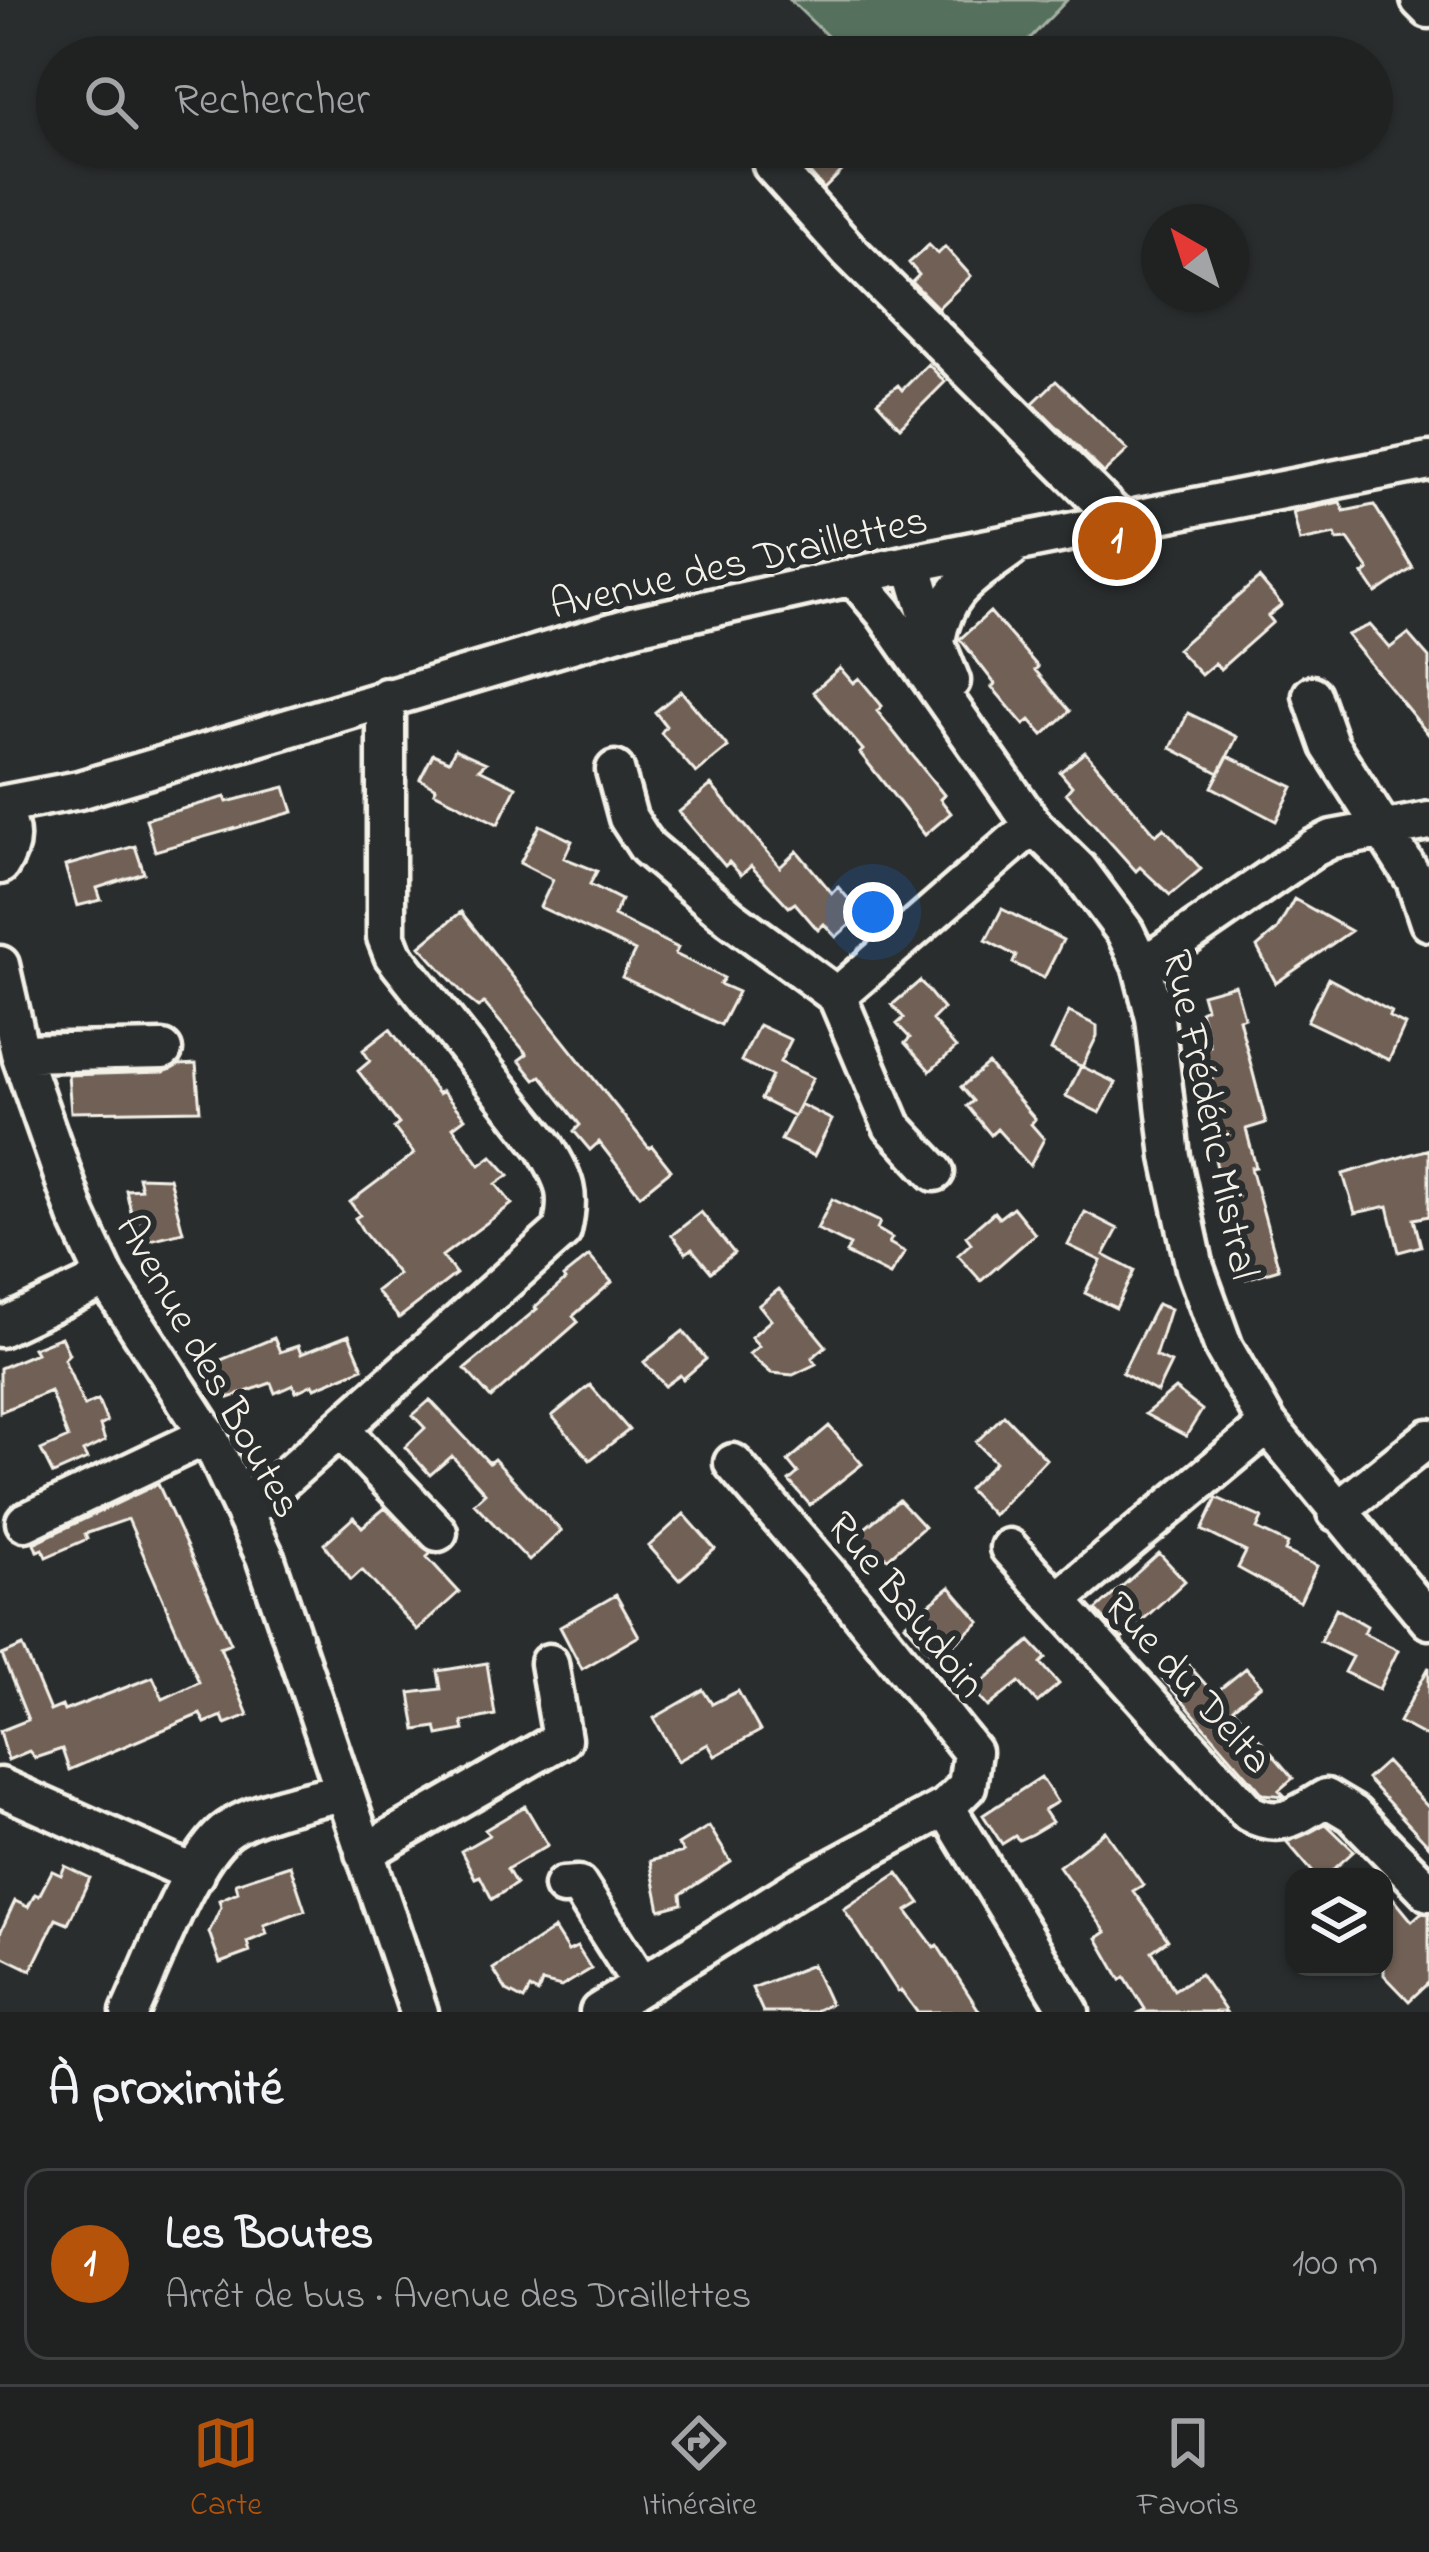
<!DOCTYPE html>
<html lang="fr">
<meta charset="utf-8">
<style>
body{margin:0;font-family:"Indie Flower",sans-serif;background:#282a2a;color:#f1f3f6}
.controls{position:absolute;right:36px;bottom:36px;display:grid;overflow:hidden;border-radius:24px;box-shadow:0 3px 9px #0004}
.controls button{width:108px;height:108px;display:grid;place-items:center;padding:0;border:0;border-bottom:3px solid #3d3f40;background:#202222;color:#f1f3f6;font:60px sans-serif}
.compass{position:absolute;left:1141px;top:204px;width:108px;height:108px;border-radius:50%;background:#202222;box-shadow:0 3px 9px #0004;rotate:321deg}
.you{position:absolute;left:873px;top:912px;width:42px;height:42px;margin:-30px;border:9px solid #fff;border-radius:50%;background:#1a73e8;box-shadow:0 0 0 18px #1a73e833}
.badge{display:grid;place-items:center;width:78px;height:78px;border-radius:50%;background:#b45309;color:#fff;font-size:39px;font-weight:700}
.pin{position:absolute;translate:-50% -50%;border:6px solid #fff;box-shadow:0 3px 12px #0006}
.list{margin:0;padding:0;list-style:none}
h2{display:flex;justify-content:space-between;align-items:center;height:156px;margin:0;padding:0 48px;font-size:51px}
h2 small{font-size:39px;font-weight:400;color:#a2a4a5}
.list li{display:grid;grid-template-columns:78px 1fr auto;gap:36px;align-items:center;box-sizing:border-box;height:192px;margin:0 24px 24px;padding:0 24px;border:3px solid #3d3f40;border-radius:24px}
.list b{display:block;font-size:45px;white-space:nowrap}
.list p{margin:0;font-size:39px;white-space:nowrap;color:#a2a4a5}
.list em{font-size:39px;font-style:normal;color:#a2a4a5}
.icon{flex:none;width:66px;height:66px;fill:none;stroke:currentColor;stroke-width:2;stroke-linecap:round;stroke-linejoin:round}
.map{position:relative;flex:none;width:1429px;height:2012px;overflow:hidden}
.search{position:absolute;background:#202222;box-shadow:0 3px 9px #0004;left:36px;right:36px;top:36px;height:132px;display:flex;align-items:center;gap:30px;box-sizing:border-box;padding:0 42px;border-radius:66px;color:#a2a4a5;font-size:45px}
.sheet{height:372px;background:#202222}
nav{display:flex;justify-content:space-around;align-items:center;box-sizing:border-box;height:168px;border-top:3px solid #3d3f40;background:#202222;font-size:33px;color:#a2a4a5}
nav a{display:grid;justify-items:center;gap:6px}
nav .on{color:#b45309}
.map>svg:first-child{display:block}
.green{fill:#546f5d;stroke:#a4b0a2;stroke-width:3}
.building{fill:#6f6056;stroke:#f4f1e8;stroke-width:3}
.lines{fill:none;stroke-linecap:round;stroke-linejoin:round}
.minor-casing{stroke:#f4f1e8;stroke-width:45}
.minor{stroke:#2a2d2e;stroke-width:36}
.labels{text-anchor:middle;stroke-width:12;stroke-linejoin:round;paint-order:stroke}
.street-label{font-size:42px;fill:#f4f1e8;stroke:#2a2d2e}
</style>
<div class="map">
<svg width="1429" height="2012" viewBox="0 0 1429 2012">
<rect width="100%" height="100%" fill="#2a2d2e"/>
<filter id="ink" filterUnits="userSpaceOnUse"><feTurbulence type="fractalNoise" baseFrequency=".00833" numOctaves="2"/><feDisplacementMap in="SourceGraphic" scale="24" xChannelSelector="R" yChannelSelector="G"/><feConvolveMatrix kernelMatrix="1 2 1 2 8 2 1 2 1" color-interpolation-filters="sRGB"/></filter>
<g filter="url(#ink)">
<path class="green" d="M790 0H1067L1012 57H849Z"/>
<path class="building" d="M799 147H866L824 189 808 171 815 165Z
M929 245 938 254 945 247 971 276 938 308 912 282 919 275 909 263Z
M928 364 945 382 900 427 877 402 898 385 902 390Z
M1056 381 1128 450 1104 473 1033 403Z
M1340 502 1344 511 1374 505 1413 568 1376 593 1363 574 1369 570 1348 539 1337 540 1335 534 1300 541 1293 512Z
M1259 578 1282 605 1268 616 1273 622 1220 669 1215 663 1201 675 1177 649Z
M990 612 1038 667 1035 670 1070 711 1043 735 1030 720 1024 725 992 687 995 684 960 639Z
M1370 625 1390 648 1408 634 1429 658V735L1347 635Z
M840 668 853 683 859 678 882 706 877 711 944 795 940 799 951 813 925 835 860 753 863 750 813 692Z
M681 691 728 747 696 773 661 733 666 726 655 712Z
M1188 713 1237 737 1219 773 1171 748Z
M455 749 486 763 479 769 516 787 498 824 434 792 436 788 420 779 433 754 449 761Z
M1085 752 1156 835 1164 828 1201 869 1170 895 1140 867 1136 871 1066 793 1072 786 1060 772Z
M1228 756 1293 787 1276 821 1212 787Z
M711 785 780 867 797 851 832 893 838 887 862 914 836 937 824 924 818 930 795 903 789 907 751 866 741 875 729 862 725 866 679 812Z
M285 787 293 812 155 851 146 819 225 797 227 802Z
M540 825 572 841 564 858 597 871 590 884 621 900 614 916 678 948 675 954 724 978 720 984 738 992 721 1025 622 977 635 951 540 907 553 880 520 863Z
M135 846 144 873 97 888 101 900 77 906 65 866Z
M1294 899 1351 931 1276 983 1257 947 1277 930Z
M1002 909 1063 940 1044 978 1013 963 1016 956 986 940Z
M461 912 649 1148 652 1146 671 1170 640 1195 599 1142 590 1150 574 1131 580 1125 541 1076 535 1080 519 1060 527 1054 484 1003 478 1007 469 1000 420 946Z
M1328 978 1392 1012 1389 1017 1405 1025 1389 1060 1307 1021Z
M920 981 943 1009 932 1020 956 1048 930 1071 905 1043 910 1038 897 1024 904 1018 892 1005Z
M1235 985 1244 1017 1239 1019 1266 1123 1246 1129 1256 1167 1251 1168 1279 1269 1246 1279 1241 1263 1234 1265 1224 1229 1231 1227 1207 1125 1213 1123 1203 1083 1213 1080 1203 1048 1210 1046 1200 1011 1206 1008 1202 994Z
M1069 1012 1097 1026V1036L1082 1067 1051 1050Z
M759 1025 791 1040 780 1062 813 1078 794 1116 761 1099 772 1076 741 1061Z
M390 1029 438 1094 442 1091 465 1118 453 1127 480 1165 492 1156 509 1175 496 1184 512 1204 442 1256 456 1274 399 1318 376 1291 398 1274 364 1233 355 1218 360 1215 350 1202 414 1154 394 1128 399 1124 358 1071 370 1061 363 1050Z
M196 1064 200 1110 71 1112 68 1075 163 1072 179 1065Z
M988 1064 1035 1119 1031 1124 1044 1139 1030 1166 997 1129 991 1135 967 1106 973 1101 961 1087Z
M1081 1066 1116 1083 1100 1113 1066 1096Z
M800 1104 832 1120 814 1156 781 1140Z
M1429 1149V1216L1414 1219 1421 1246 1399 1252 1388 1206 1355 1213 1343 1174Z
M138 1177 169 1178 183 1232 138 1243 126 1190 141 1189Z
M832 1199 880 1222 877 1229 892 1238 889 1243 905 1252 890 1275 846 1253 850 1245 817 1229Z
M1013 1207 1035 1234 981 1281 958 1255 971 1243 966 1236 994 1212 999 1218Z
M701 1212 734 1253 711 1272 692 1249 686 1253 672 1235Z
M1085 1212 1118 1229 1104 1255 1134 1271 1116 1308 1085 1293 1101 1261 1068 1245Z
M589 1256 612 1282 573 1316 578 1322 491 1398 465 1369 537 1309 535 1307 565 1280 563 1277Z
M779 1289 826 1346 812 1358 816 1364 793 1375 771 1373 749 1354 759 1346 751 1337 771 1320 759 1305Z
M1157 1304 1170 1309 1155 1356 1171 1363 1157 1392 1122 1373Z
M683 1331 706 1359 683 1379 680 1375 665 1386 644 1362Z
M349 1335 363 1368 315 1388 313 1384 296 1392 293 1385 275 1393 271 1383 229 1398 216 1362 274 1338 280 1352 298 1346 301 1354Z
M61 1337 69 1354 64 1359 84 1406 98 1400 107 1422 100 1426 105 1441 83 1452 87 1459 53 1474 41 1450 68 1438 50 1391 0 1412V1368L36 1353 33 1348Z
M590 1385 629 1430 590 1460 552 1416Z
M1175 1389 1202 1410 1186 1436 1145 1414Z
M430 1400 489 1463 494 1459 561 1531 529 1561 474 1503 485 1493 452 1456 430 1475 405 1447 425 1428 413 1415Z
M1004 1415 1046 1459 993 1515 968 1489 995 1462 976 1442Z
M829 1426 862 1464 810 1505 789 1481 798 1473 788 1461Z
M158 1484 231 1643 220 1647 248 1715 225 1724 222 1716 205 1723 200 1714 69 1770 62 1749 35 1758 29 1751 8 1760 0 1731 28 1720 2 1655 23 1646 50 1711 62 1706 64 1711 153 1677 163 1699 199 1682 128 1519 85 1534 87 1539 46 1557 43 1549 37 1551 34 1543Z
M1217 1498 1262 1518 1257 1529 1288 1544 1285 1551 1317 1566 1300 1602 1238 1568 1246 1552 1202 1530Z
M899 1500 924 1527 888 1558 884 1556 869 1567 848 1542Z
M385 1508 431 1553 427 1557 459 1592 417 1630 362 1570 351 1580 324 1544 354 1517 362 1527Z
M684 1514 715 1549 679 1580 649 1546Z
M1159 1553 1185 1581 1122 1639 1096 1610Z
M950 1587 980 1622 936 1659 905 1624Z
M616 1595 639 1636 582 1669 560 1627Z
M1336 1608 1367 1626 1364 1633 1398 1650 1379 1689 1344 1672 1352 1657 1320 1641Z
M1030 1641 1046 1658 1041 1663 1059 1684 1037 1703 1019 1682 988 1707 973 1690Z
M1184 1660 1214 1694 1246 1668 1261 1685 1233 1708 1293 1778 1279 1790 1285 1796 1263 1794 1162 1678Z
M487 1663 495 1715 462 1722 464 1730 438 1735 436 1727 416 1730 410 1693 441 1689 438 1671Z
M1429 1667V1738L1399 1722Z
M703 1690 712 1704 738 1691 760 1731 715 1756 708 1744 678 1761 654 1718Z
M1386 1762 1429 1808V1846L1367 1779Z
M1041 1777 1057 1802 1044 1810 1052 1822 1032 1834 1019 1840 1015 1836 1002 1844 983 1815Z
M525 1806 548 1845 507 1869 516 1884 492 1899 480 1876 475 1878 461 1851 489 1835 485 1830Z
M1326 1824 1354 1851 1325 1877H1317L1287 1842Z
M709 1826 731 1862 681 1894 682 1904 660 1910 650 1861 683 1852 678 1845Z
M1105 1831 1143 1885 1133 1891 1168 1940 1152 1951 1174 1990 1200 1974 1226 2012H1140L1145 2009 1125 1977 1121 1980 1097 1938 1106 1932 1059 1866Z
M290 1865 305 1910 264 1925 267 1934 247 1942 250 1952 220 1963 209 1932 221 1907 219 1900 238 1892 236 1883Z
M65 1866 90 1878 68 1924 56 1919 31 1970 0 1955V1933L15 1901 28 1907 35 1894 39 1896 52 1871 61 1875Z
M898 1873 920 1903 907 1911 934 1947 937 1945 980 2012H917L901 1990 898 1992 844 1909Z
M1384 1887 1412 1921 1421 1913 1429 1914V1982L1409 2001 1384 1975Z
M554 1929 568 1951 577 1947 591 1969 561 1987 542 1982 538 1993 530 1989 524 2000 507 1991 493 1969Z
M812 1965 830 2004 812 2012H763L752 1988Z"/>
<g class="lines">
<defs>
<path id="minor" d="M1420 0 1429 9
M772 165 849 251 1121 522
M912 563 936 644 951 681
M853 576 884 612 1033 825 1078 869 1125 932 1142 967 1155 1018 1171 1157 1195 1268 1224 1348 1268 1425 1429 1620
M936 640C946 588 970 578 1011 548
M1312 695 1330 746 1415 880 1429 922
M615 770 628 818 647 847 731 918 837 996 892 1126 935 1172
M0 805 79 790 636 625 912 563 1429 461
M0 810C14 828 13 846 0 865
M0 965 20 1053 77 1216 106 1278 208 1435 265 1557 419 2012
M1142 967 1314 848 1332 839 1429 821
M837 996 1033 825
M20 1053 163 1050
M0 1328 106 1278
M342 1431 438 1532
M1336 1512 1429 1438
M245 1513 562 1231C571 1193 565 1181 545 1147L393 955 386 937V697
M25 1522 208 1435
M1009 1548 1249 1813C1280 1830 1297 1816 1326 1798L1353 1814 1429 1892
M1057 1601 1268 1425
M0 1787 195 1874
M946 1807 1070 2012
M364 1853 562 1739 549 1663
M563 1886 578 1885 642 1985
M130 2012C152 1965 185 1871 221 1836 244 1813 312 1799 344 1792
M599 2012 802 1885 946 1807 967 1786 972 1752 853 1603 733 1463"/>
</defs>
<use href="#minor" class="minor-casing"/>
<use href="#minor" class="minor"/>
</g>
</g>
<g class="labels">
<g class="street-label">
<text transform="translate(738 560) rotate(-13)" y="15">Avenue des Draillettes</text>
<text transform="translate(1213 1114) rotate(78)" y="15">Rue Frédéric Mistral</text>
<text transform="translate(211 1365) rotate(61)" y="15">Avenue des Boutes</text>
<text transform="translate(908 1603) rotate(51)" y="15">Rue Baudoin</text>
<text transform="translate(1190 1681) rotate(48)" y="15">Rue du Delta</text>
</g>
</g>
</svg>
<div class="controls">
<button><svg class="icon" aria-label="layers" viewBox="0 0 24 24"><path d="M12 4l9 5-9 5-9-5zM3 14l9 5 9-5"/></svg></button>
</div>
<svg class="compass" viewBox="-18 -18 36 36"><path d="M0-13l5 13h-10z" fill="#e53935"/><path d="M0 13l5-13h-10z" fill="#a2a4a5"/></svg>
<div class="you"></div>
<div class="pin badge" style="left:1117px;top:541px">1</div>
<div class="search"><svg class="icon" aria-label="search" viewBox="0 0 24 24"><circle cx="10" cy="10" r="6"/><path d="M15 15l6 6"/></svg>Rechercher</div>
</div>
<section class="sheet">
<h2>À proximité<small></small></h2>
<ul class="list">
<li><span class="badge">1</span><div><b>Les Boutes</b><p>Arrêt de bus · Avenue des Draillettes</p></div><em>100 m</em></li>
</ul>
</section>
<nav>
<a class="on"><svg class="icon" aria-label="map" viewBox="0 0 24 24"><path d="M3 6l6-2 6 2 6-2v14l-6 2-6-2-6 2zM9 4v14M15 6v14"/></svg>Carte</a>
<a><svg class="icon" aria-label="directions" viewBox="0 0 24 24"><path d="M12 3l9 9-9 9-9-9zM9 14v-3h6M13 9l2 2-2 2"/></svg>Itinéraire</a>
<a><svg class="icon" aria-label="saved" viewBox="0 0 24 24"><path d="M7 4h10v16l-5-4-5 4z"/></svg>Favoris</a>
</nav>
